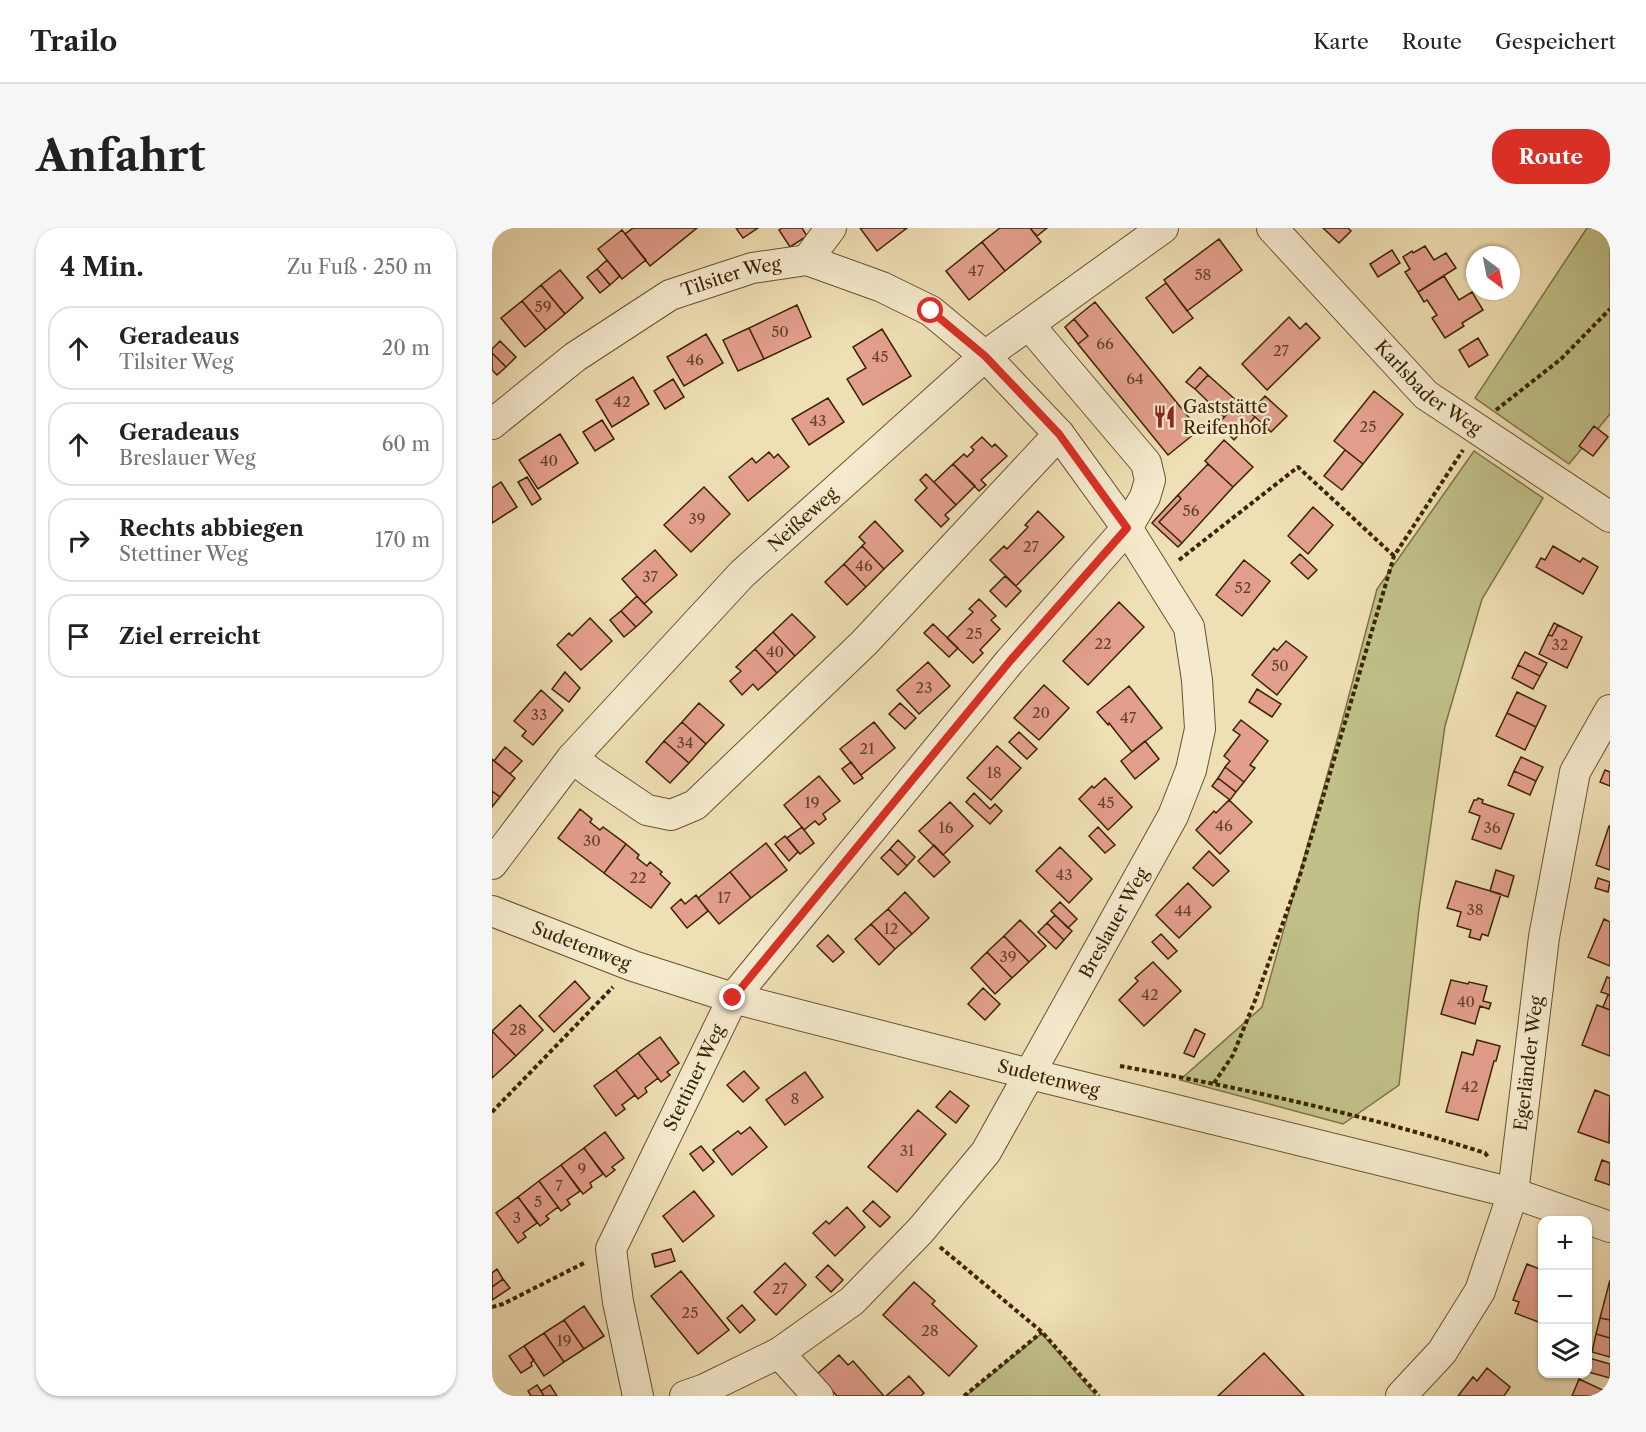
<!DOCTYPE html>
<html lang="de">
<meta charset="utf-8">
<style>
body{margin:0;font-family:"Libre Caslon Text",serif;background:#f6f6f6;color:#222}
.controls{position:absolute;right:18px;bottom:18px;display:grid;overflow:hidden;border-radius:12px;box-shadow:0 2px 4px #0004}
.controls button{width:54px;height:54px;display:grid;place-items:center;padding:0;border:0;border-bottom:2px solid #e0e0e0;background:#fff;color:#222;font:30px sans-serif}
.compass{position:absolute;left:974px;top:18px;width:54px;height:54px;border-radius:50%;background:#fff;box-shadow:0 2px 4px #0004;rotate:148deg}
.stop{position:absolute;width:18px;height:18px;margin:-14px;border:4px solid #d93025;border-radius:50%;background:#fff}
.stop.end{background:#d93025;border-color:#fff;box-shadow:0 2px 6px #0008}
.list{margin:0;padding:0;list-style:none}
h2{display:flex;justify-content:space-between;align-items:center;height:78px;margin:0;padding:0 24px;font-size:26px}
h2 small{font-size:20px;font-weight:400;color:#767676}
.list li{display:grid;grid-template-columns:39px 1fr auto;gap:18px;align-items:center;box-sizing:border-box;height:84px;margin:0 12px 12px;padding:0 12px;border:2px solid #e0e0e0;border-radius:24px}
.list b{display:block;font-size:22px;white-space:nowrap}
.list p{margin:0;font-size:20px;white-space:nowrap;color:#767676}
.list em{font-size:20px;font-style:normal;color:#767676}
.icon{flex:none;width:33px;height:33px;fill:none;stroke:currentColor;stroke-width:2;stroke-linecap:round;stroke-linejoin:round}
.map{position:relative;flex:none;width:1118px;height:1168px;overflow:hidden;border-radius:24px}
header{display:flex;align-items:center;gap:36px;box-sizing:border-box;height:84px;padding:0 30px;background:#fff;border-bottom:2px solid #e0e0e0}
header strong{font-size:28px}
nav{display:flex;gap:33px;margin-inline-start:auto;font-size:21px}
.intro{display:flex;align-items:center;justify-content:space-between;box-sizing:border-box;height:144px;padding:0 36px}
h1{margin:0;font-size:42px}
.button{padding:15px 27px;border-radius:24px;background:#d93025;color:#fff;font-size:21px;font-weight:700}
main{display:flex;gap:36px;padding:0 36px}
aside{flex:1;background:#fff;border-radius:24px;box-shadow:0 2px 4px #0004}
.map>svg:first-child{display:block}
.green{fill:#c0c088;stroke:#7e7245;stroke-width:1.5}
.building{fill:#e39f8d;stroke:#3b2402;stroke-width:1.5}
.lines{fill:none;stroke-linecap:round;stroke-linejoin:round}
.minor-casing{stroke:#68532e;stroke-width:32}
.path{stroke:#3b2402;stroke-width:4;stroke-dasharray:4.5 3;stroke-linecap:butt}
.minor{stroke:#f5eace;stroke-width:30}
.route{stroke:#d93025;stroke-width:8}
.labels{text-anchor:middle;stroke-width:5;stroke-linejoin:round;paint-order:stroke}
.number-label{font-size:15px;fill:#654325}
.street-label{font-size:18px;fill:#3b2402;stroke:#f5eace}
.poi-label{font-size:18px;fill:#3b2402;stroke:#f5eace;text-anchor:start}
</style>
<header>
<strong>Trailo</strong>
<nav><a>Karte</a><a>Route</a><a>Gespeichert</a></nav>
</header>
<div class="intro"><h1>Anfahrt</h1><a class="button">Route</a></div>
<main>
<aside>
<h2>4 Min.<small>Zu Fuß · 250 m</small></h2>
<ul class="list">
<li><svg class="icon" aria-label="ahead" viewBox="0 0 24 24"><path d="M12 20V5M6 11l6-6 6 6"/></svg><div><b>Geradeaus</b><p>Tilsiter Weg</p></div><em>20 m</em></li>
<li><svg class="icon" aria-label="ahead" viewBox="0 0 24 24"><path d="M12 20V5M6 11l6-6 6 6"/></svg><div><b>Geradeaus</b><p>Breslauer Weg</p></div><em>60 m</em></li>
<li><svg class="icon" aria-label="right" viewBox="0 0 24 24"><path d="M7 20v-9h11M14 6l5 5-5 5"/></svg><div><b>Rechts abbiegen</b><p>Stettiner Weg</p></div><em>170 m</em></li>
<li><svg class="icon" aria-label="arrive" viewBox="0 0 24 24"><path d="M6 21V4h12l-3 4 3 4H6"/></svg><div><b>Ziel erreicht</b></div></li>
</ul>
</aside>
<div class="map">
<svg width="1118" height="1168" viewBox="0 0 1118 1168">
<rect width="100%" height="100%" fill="#efdfb4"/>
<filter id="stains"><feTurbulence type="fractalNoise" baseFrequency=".00333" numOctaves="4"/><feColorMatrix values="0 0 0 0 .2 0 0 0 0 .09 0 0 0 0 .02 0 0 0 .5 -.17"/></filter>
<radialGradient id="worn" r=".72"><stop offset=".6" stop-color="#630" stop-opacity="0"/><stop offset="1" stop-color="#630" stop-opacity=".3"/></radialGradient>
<path class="green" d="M1095 0H1118V186L1077 236 983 170Z
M982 223 1051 270 990 371 953 498 927 681 907 857 851 896 688 852 770 779 847 505 885 361Z
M550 1106 604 1168H474L549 1106Z"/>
<path class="building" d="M141 0H205L158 38 133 6Z
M244 0H266L251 10Z
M290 0H310L315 8 298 19 287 2Z
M368 0H415L385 23Z
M508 0H538L549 14 513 43 490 14Z
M538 0H555L545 8Z
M831 0H856L859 3 847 15Z
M130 2 154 32 130 51 106 21Z
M727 11 750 42 695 83 672 52Z
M490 14 513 43 477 72 454 43Z
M933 18 942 32 954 25 964 40 926 64 913 44 918 41 911 29 920 23 921 25Z
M900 22 908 35 886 49 878 36Z
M115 32 128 48 118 57 105 41Z
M105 41 118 57 108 65 95 49Z
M68 42 91 70 73 86 49 57Z
M952 48 967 72 980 64 991 82 970 95 972 98 953 110 940 90 945 87 935 72 932 74 926 64Z
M674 55 701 90 681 105 654 70Z
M49 57 73 86 54 102 30 73Z
M30 73 54 102 33 119 9 90Z
M603 74 707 202 676 227 586 116 596 108 582 91Z
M305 77 319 109 272 131 257 100Z
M797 89 808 101 814 95 828 110 775 162 750 136Z
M582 91 596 108 586 116 573 99Z
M257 100 272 131 246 143 231 112Z
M390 101 419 148 371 177 355 151 374 140 361 119Z
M214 106 231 135 192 158 175 129Z
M986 110 996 127 977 139 967 122Z
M8 113 24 129 14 139 0 125V121Z
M0 125 14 139 5 147 0 142Z
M708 139 716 147 703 161 694 154Z
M716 147 746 174 732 189 703 161Z
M141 149 157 176 120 199 104 172Z
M181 151 192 169 173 181 162 163Z
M882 163 911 186 871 236 842 213Z
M773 168 795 188 779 204 758 184Z
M336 170 352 194 317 217 300 191Z
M746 174 763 189 742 212 726 196Z
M110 192 122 211 103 223 91 204Z
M1102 198 1116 209 1101 228 1087 218Z
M68 206 86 235 46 261 27 232Z
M490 209 500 219 503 216 515 228 489 252 494 257 487 263 461 236 472 226 475 229 482 222 479 219Z
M732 212 761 239 741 259 713 233Z
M853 222 871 236 850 262 832 248Z
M277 224 282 230 286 226 297 239 256 273 237 249 260 230 264 235Z
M461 236 483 258 464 277 442 254Z
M716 236 741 259 690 315 667 294 689 271 686 267Z
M434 246 464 277 453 287 457 291 449 299 423 272 435 260 428 252Z
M35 249 49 271 40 277 26 254Z
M9 254 25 279 0 295V260Z
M212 259 238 286 199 324 172 297Z
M686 267 689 271 667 294 690 315 686 319 660 295Z
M821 279 841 297 816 326 796 308Z
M546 283 572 309 524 358 498 332 512 318 515 321 536 299 533 297Z
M383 293 411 323 392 341 370 318 373 315 367 309Z
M370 318 392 341 374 359 352 336Z
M1061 318 1088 334 1091 330 1106 339 1091 366 1044 339 1049 330 1053 332Z
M163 322 185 347 152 376 130 351Z
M808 326 825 342 816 351 799 335Z
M752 332 778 353 750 388 724 367Z
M352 336 374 359 355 377 333 354Z
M513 348 529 363 514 379 498 363Z
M145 368 160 384 144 399 129 383Z
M487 371 504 388 499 392 508 401 488 422 491 425 481 435 455 410 481 384 477 381Z
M627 374 652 399 596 457 571 433Z
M129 383 144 399 132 409 118 392Z
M300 386 323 409 303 428 281 404Z
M98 390 120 413 89 442 65 417 77 405 80 408Z
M1062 395 1066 397 1060 408 1056 407Z
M441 396 466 420 457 429 432 405Z
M1066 397 1090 409 1075 440 1047 426 1056 407 1060 408Z
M281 404 303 428 285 445 263 421Z
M794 413 815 429 785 467 760 447 782 420 785 423Z
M263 421 285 445 266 462 261 456 250 467 238 453 249 443 244 439Z
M1033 424 1055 435 1048 448 1026 437Z
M436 434 458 458 427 486 405 462Z
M1026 437 1048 448 1041 461 1020 450Z
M73 444 88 460 77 474 60 461Z
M552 457 577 480 547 512 522 490Z
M637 458 670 500 640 524 617 495 616 497 605 484Z
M765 461 789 476 780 489 757 474Z
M49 462 71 482 41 517 30 508 34 503 22 493Z
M1025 464 1054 478 1044 499 1015 485Z
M207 475 232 497 214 516 190 494Z
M408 475 424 490 413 501 397 486Z
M1015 485 1044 499 1033 522 1004 508Z
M749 492 776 513 758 537 763 540 752 554 733 539 738 533 732 528 748 507 741 502Z
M190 494 214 516 197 535 172 513Z
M382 494 403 520 369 547 348 521Z
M527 504 545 521 535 531 517 514Z
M172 513 197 535 178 555 154 534Z
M653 513 667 531 643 551 629 533Z
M505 518 529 540 499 572 475 550Z
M13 519 30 533 18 546 2 533Z
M1029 529 1051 539 1044 553 1022 543Z
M0 531 23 550 8 569 0 563Z
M359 534 371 550 362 556 350 541Z
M733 539 752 554 744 564 726 550Z
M1113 542 1118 544V558L1108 554Z
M1022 543 1044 553 1038 567 1016 557Z
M327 548 348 573 331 586 334 591 327 597 323 593 312 602 292 577Z
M613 550 640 579 616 602 587 571 600 558 602 560Z
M726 550 744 564 738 572 720 558Z
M0 563 8 569 0 579Z
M482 565 498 581 503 576 510 583 498 596 474 574Z
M986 570 991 572 990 575 1022 586 1009 621 980 611 988 588 977 584 982 572H985Z
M737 572 760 594 728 626 704 602 722 583 724 585Z
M458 574 481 598 451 627 427 603Z
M88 581 100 591 98 594 108 602 111 599 134 616 112 645 66 610Z
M1117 598H1118V642L1104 637Z
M310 599 322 615 308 626 295 610Z
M606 599 623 617 613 625 597 608Z
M293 608 306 624 297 633 283 616Z
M406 612 423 629 415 638 398 621Z
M274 615 295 642 259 670 238 644Z
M134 616 147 627 145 630 155 638 158 634 170 644 168 646 178 655 159 680 112 645Z
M442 617 458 634 442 649 426 633Z
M568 619 600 651 577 675 544 643Z
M398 621 415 638 406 647 389 630Z
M717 623 737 643 721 658 701 640Z
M1004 642 1022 648 1016 669 998 663Z
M238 644 259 670 227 696 206 670Z
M1106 650 1118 654 1116 664 1103 660Z
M964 653 1009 666 996 708 990 706 988 712 977 709 979 702 965 698 969 684 955 680Z
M696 655 719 679 687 710 664 687Z
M413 664 437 690 420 706 396 681Z
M204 667 216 683 195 700 179 680 189 671 193 676Z
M568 674 585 691 576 700 559 683Z
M396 681 420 706 403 721 379 696Z
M563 687 580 703 572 712 555 695Z
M1112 691 1118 694V738L1096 729Z
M528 692 554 718 537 734 512 708Z
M555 695 572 712 564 721 546 704Z
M379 696 403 721 387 737 363 711Z
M669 706 685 723 676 731 660 714Z
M336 707 352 724 341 734 325 718Z
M512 708 537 734 520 750 495 724Z
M495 724 520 750 503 766 479 740Z
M661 734 689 763 652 798 627 772 646 753 643 750Z
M1115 749 1118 750V767L1109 764Z
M959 752 976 756 977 754 995 758 991 773 999 775 997 781 988 778 983 796 949 786Z
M83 753 98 770 62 804 47 788Z
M491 760 508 776 493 792 476 776Z
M1116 767H1118V782L1111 779Z
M28 777 51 802 24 828 0 803Z
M1105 777 1118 782V828L1090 817Z
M703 801 713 806 702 829 692 825Z
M0 803 24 828 0 850Z
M168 809 187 835 175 844 178 847 169 854 146 825Z
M985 812 1008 818 1004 833H1002L986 892 954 884 970 824 981 827Z
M146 825 166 850 153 860 155 864 146 871 124 842Z
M124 842 143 867 130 877 133 881 124 888 102 858Z
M252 843 267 860 251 874 235 857Z
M313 844 331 869 293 897 274 872Z
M1103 862 1118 868 1117 915 1086 904Z
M458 863 477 878 464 895 444 879Z
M426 882 454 906 405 964 376 939Z
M258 899 275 919 240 947 221 922 246 903 249 906Z
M113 904 132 930 120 939 123 942 114 949 92 920Z
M209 918 222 934 211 943 198 926Z
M92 920 111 946 98 955 100 959 91 966 69 937Z
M1110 932 1118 935V957L1103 952Z
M69 937 88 963 75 972 78 976 69 983 47 953Z
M47 953 66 979 54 988 57 991 48 998 26 969Z
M202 963 222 988 191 1014 171 988Z
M26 969 45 995 31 1005 34 1009 26 1015 4 985Z
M381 973 398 989 388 999 371 983Z
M355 979 373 999 343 1028 321 1005 334 993 337 996Z
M179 1021 183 1033 163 1039 160 1026Z
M293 1035 314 1057 284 1087 262 1064Z
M1035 1036 1050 1042V1101L1047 1099 1049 1095 1023 1085 1027 1074 1021 1072Z
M336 1037 351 1052 339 1064 324 1049Z
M5 1041 11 1051 0 1059V1045Z
M189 1043 237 1102 206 1126 159 1068Z
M11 1051 18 1060 0 1072V1059Z
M1118 1052V1092L1108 1090Z
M422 1054 443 1073 440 1076 485 1118 457 1148 391 1087Z
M250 1077 263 1092 248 1105 235 1090Z
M92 1078 112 1108 92 1121 72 1092Z
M1108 1090 1118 1092V1110L1104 1106Z
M72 1092 92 1121 72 1134 52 1105Z
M52 1105 72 1134 52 1148 32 1118Z
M1104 1106 1118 1110V1129L1100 1124Z
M32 1118 42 1132 39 1135 40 1138 29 1145 17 1128Z
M772 1125 812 1168H726Z
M347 1127 356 1137 361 1133 392 1168H345L325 1146Z
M1097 1130 1118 1136V1150L1096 1144Z
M995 1140 1018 1159 1012 1168H966L981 1149 985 1153Z
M417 1148 432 1165 429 1168H394Z
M1087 1151 1115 1164 1113 1168H1080Z
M45 1157 49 1163 52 1168H39L36 1163Z
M58 1157 65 1168H52L49 1163Z"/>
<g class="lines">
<defs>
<g id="minor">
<path id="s1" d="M780 0 934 167 1118 289"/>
<path d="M315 32 339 0"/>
<path id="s2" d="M0 196 83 129 178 67 260 40 315 32 390 59 439 83 493 128 567 206 635 300 697 399 705 452 708 501 699 542 681 588 494 924 429 1002 360 1073 287 1125 213 1161 193 1168"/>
<path d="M80 530 100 545 155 582 179 587 203 577 372 415 567 206"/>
<path id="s3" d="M0 636 80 530 250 346 493 128 671 0"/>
<path id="s4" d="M0 683 141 738 241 770 538 846 1021 965 1118 999"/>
<path d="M287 1125 326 1168"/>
<path id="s5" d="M146 1168 126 1074 119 1021 241 770 518 433 635 300 653 269 658 252 654 235 537 97"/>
<path id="s6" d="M909 1168 950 1124 988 1063 1021 965 1052 709 1083 544 1118 482"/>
</g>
</defs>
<use href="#minor" class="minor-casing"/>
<path class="path" d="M1004 182 1069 131 1118 81
M687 332 806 239 902 328
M628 838C750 860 875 887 993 925L997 930
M722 855 741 827 764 770 808 647 902 328 971 222
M0 884 121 759
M448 1019 550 1104 607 1168
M0 1079 11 1076 94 1034
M472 1168 550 1104"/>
<use href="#minor" class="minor"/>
</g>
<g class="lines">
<path class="route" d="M241 770 518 433 635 300 567 206 493 128 439 83"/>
</g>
<defs>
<symbol id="restaurant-bare" viewBox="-9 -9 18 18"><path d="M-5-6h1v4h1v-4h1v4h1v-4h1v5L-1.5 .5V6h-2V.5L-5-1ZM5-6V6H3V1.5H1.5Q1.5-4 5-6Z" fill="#8f2418" stroke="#f5eace" stroke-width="2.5" paint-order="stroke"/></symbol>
</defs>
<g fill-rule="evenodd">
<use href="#restaurant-bare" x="656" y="172" width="33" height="33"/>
</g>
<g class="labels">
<g class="number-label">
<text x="484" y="48">47</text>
<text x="711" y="52">58</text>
<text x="51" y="84">59</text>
<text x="288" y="109">50</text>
<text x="613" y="121">66</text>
<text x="789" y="128">27</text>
<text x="388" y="134">45</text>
<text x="203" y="137">46</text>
<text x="643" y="156">64</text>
<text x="130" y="179">42</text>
<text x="326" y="198">43</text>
<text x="876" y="204">25</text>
<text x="57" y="238">40</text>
<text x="699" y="288">56</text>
<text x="205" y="296">39</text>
<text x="539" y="324">27</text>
<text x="372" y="343">46</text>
<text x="158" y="354">37</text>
<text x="751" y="365">52</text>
<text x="482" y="411">25</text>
<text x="611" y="421">22</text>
<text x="1068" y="422">32</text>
<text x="283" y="429">40</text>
<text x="788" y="443">50</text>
<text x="432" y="465">23</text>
<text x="549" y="490">20</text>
<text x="47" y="492">33</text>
<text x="636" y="495">47</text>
<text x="193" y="520">34</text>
<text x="375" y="526">21</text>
<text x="502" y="550">18</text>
<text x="320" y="580">19</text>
<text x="614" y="580">45</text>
<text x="732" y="603">46</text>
<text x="454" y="605">16</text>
<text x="1000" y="605">36</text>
<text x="100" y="618">30</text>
<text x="572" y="652">43</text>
<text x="146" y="655">22</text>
<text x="232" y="675">17</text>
<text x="983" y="687">38</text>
<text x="691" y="688">44</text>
<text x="399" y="706">12</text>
<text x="516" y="734">39</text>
<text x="658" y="772">42</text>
<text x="974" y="779">40</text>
<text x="26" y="807">28</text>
<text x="978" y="864">42</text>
<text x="303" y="876">8</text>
<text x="415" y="928">31</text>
<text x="90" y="946">9</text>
<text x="67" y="963">7</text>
<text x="46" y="979">5</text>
<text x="25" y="995">3</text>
<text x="288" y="1066">27</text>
<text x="198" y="1090">25</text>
<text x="438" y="1108">28</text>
<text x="72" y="1118">19</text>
</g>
<g class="street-label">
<text dy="6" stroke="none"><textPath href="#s2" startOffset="284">Tilsiter Weg</textPath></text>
<text dy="6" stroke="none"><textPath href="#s1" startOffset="224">Karlsbader Weg</textPath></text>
<text dy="6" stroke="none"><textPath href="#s3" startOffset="465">Neißeweg</textPath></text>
<text transform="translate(622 695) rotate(-61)" y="6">Breslauer Weg</text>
<text dy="6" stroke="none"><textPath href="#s4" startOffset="96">Sudetenweg</textPath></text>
<text dy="6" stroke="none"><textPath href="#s6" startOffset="366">Egerländer Weg</textPath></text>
<text dy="6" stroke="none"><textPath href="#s5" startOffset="340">Stettiner Weg</textPath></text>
<text dy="6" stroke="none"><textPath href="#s4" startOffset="582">Sudetenweg</textPath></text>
</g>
<g class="poi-label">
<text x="691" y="185">Gaststätte<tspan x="691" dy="21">Reifenhof</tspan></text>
</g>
</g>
<rect width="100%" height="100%" filter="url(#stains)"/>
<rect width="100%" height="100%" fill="url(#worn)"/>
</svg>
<div class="controls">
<button>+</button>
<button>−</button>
<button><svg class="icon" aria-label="layers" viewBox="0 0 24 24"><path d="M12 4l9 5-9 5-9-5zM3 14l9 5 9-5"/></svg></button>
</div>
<svg class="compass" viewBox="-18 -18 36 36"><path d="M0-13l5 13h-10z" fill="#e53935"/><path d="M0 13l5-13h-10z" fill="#767676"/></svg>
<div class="stop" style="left:439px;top:83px"></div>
<div class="stop end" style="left:241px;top:770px"></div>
</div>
</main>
